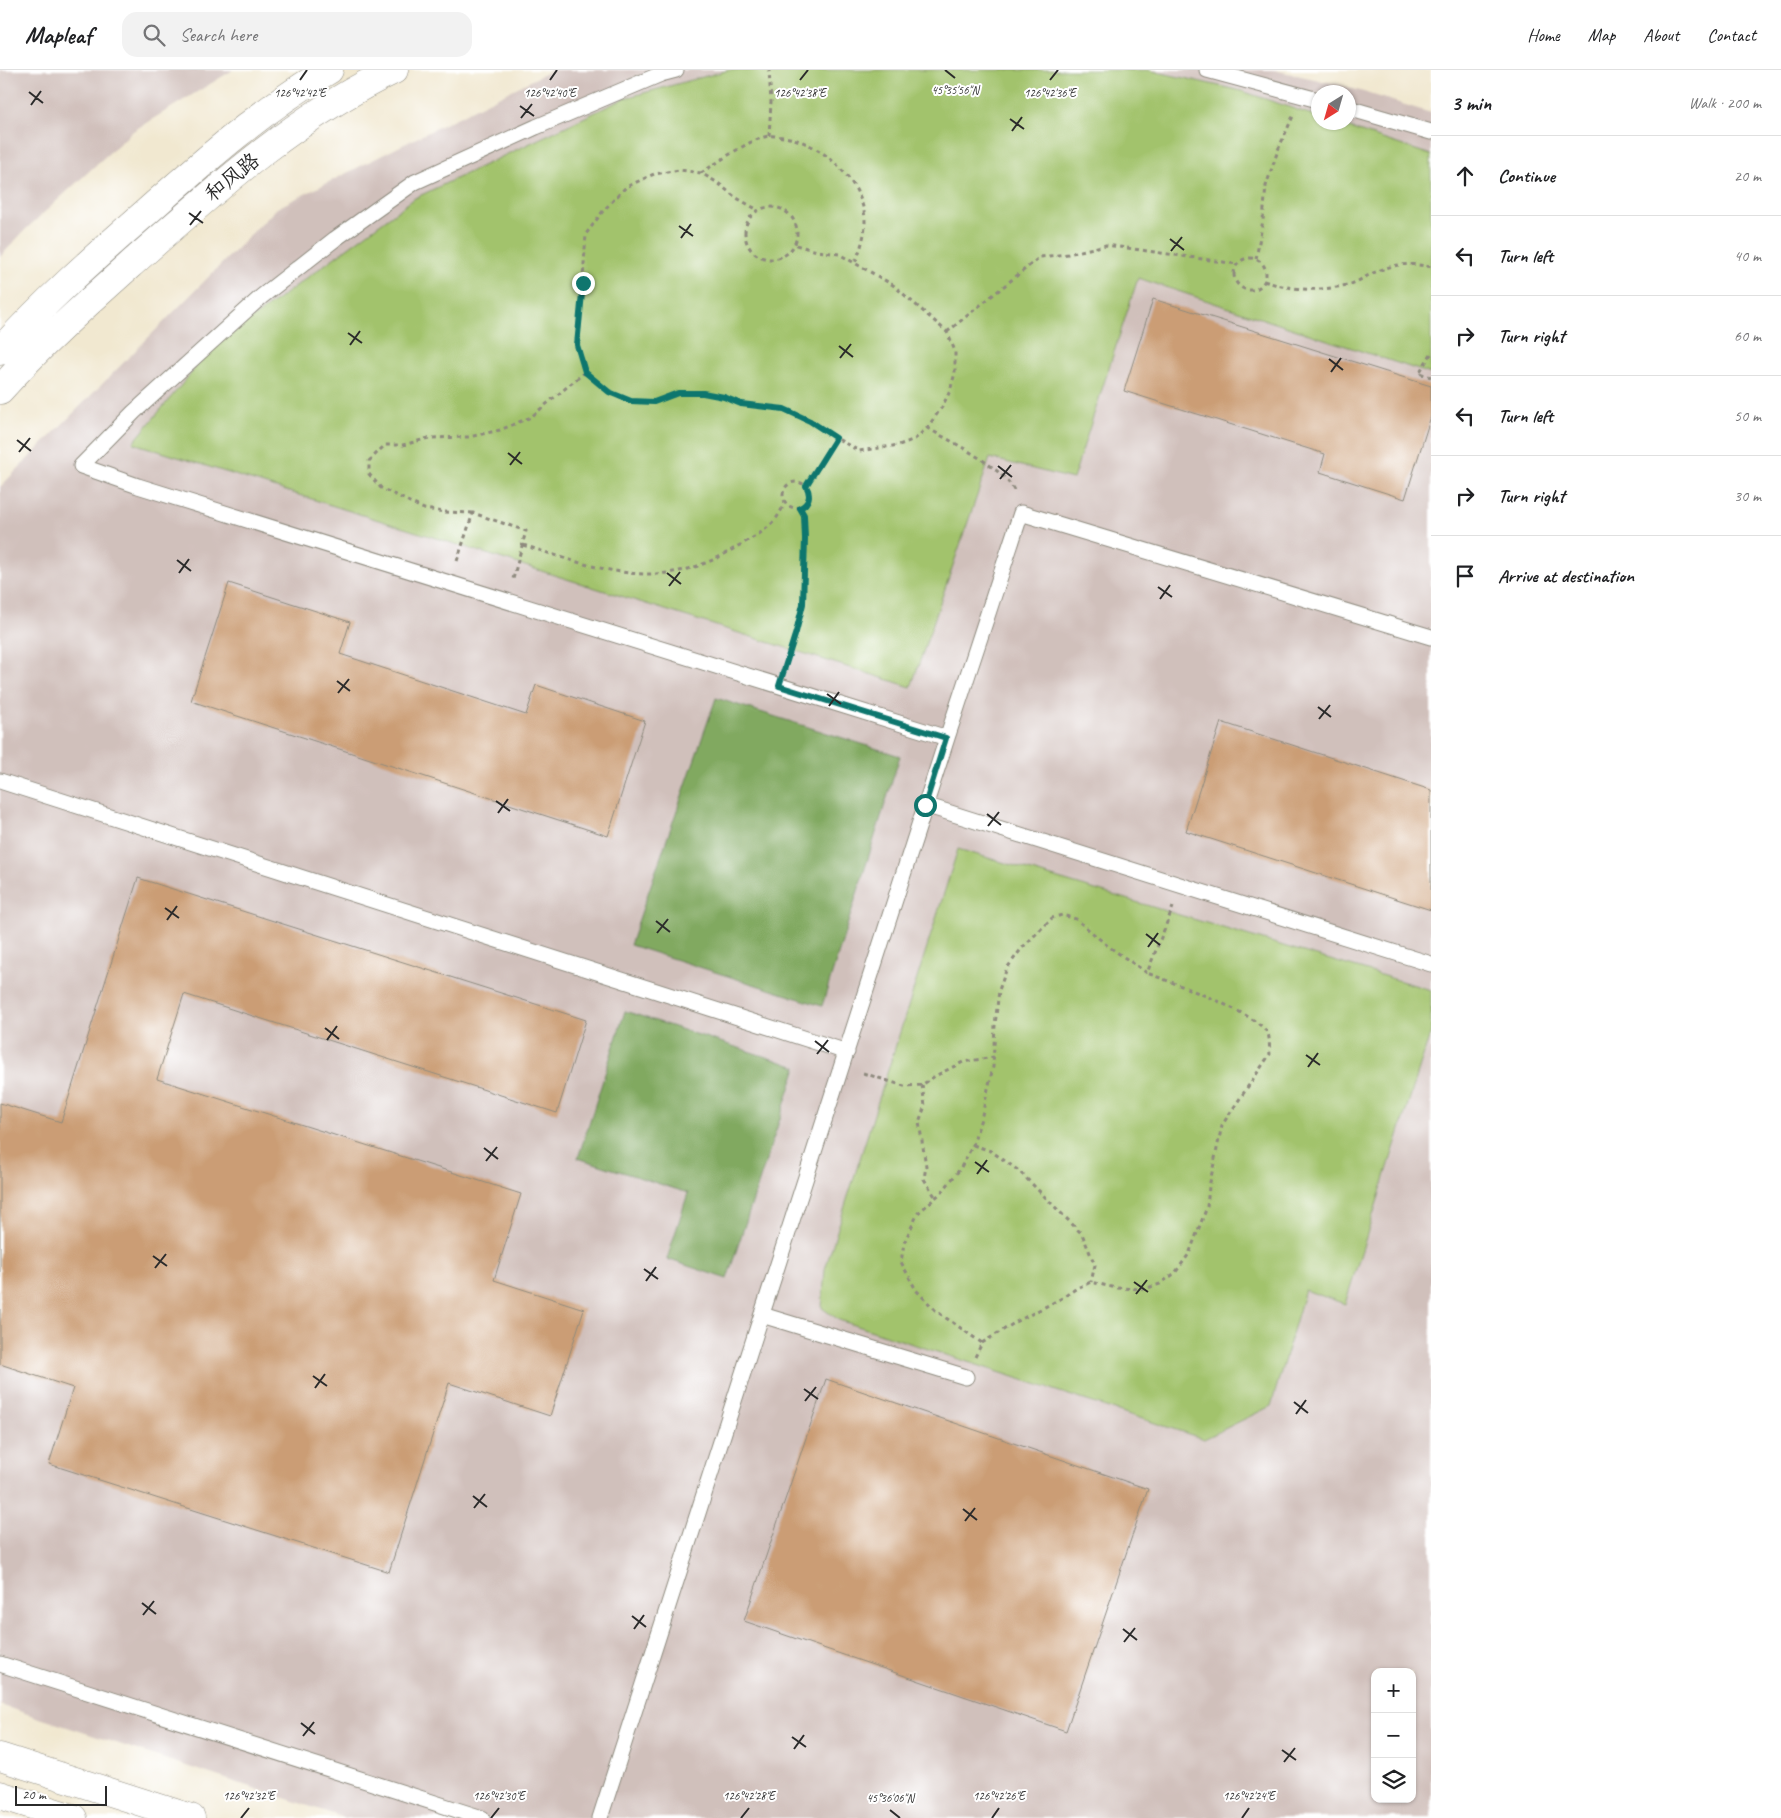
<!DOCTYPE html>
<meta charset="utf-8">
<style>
body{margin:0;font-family:Caveat,"LXGW WenKai TC",sans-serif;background:#f2f2f2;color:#202124}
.controls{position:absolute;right:15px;bottom:15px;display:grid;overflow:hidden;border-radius:10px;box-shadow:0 1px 4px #0004}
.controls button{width:45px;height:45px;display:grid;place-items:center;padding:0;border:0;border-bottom:1px solid #e0e0e0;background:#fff;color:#202124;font:25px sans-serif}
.compass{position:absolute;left:1311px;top:15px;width:45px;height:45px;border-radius:50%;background:#fff;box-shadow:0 1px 4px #0004;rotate:217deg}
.scale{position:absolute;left:15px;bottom:12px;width:92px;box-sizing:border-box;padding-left:5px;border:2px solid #2b2b2b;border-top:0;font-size:14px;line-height:18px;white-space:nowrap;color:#2b2b2b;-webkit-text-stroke:4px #fff;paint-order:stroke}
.stop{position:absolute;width:15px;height:15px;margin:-11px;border:4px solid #0f766e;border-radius:50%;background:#fff}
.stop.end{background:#0f766e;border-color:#fff;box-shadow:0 1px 5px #0008}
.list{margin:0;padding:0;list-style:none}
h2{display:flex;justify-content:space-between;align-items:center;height:65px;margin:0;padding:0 20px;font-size:21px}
h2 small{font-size:16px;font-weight:400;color:#757577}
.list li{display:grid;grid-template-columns:32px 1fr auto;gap:15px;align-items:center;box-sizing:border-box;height:80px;padding:0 20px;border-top:1px solid #e0e0e0}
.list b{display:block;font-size:19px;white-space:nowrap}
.list em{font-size:16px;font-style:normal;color:#757577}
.icon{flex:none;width:28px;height:28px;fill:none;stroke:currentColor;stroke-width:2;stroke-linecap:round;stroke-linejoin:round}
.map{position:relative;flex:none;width:1431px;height:1748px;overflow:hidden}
header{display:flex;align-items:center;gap:30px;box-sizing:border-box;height:70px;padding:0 25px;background:#fff;border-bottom:1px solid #e0e0e0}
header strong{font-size:24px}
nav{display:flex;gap:28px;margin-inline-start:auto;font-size:18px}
.search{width:350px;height:45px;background:#f2f2f2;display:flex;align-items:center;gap:12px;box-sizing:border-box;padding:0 18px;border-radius:15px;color:#757577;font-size:19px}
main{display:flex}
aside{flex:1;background:#fff}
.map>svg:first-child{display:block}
.industrial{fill:#d0c0bb;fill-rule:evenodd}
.green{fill:#a2c36c;stroke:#66774c}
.forest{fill:#81a960;stroke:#566a46}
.building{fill:#cb9d75}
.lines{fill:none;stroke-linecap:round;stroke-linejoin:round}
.lane-casing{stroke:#8e8a7e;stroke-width:17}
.secondary-casing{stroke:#8e8a7e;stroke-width:29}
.path{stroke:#8e8a7e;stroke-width:3;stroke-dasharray:4 4;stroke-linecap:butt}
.lane{stroke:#fff;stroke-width:15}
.secondary{stroke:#fff;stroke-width:28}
.route{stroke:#0f766e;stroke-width:6}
.ticks{fill:none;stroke:#2b2b2b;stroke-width:2}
.labels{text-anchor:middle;stroke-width:4;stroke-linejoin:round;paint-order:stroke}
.street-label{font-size:21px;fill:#2b2b2b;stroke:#fff}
.ticks-label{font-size:12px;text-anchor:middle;fill:#2b2b2b;stroke:#fff;stroke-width:4;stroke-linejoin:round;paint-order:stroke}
</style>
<header>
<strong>Mapleaf</strong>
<div class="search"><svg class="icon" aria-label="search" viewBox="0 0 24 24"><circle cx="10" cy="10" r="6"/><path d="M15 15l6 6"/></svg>Search here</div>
<nav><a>Home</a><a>Map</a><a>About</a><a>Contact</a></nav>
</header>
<main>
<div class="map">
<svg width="1431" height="1748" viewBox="0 0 1431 1748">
<rect width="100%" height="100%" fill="#fff"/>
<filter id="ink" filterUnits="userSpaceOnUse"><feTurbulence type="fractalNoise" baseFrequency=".02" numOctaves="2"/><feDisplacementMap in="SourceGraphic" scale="10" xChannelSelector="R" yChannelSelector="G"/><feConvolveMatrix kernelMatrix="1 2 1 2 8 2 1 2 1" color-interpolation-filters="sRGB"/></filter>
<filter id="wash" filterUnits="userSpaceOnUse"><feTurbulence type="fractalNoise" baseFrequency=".0096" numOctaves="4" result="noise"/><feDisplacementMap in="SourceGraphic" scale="20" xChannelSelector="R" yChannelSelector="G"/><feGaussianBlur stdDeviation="1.12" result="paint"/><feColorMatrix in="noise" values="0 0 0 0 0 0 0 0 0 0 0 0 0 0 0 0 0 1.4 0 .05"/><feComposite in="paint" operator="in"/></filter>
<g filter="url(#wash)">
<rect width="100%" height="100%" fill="#f1e8d0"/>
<path class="industrial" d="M0 0H233L133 61 25 160 0 187Z
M552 0H1274L1341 15 1431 43V1748H345L0 1635V417L277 138ZM1318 22H1348V52H1318ZM1375 1602H1412V1729H1375Z"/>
<path class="green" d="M729 0H1148L1242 21 1318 47V52L1334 53 1431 85V304L1138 208 1073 409 990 388 911 617 133 373 212 278 415 128 625 28Z
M958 779 1431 920V961L1345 1234 1305 1220 1271 1336 1204 1369 839 1250 822 1238 825 1199Z"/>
<path class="forest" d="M716 628 900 686 822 936 630 875Z
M625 941 797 997 727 1209 667 1189 688 1123 578 1088Z"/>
<g id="blocks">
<path class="building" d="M1153 229 1431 316V346L1405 429 1320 402 1325 384 1124 321Z
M229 513 350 552 340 584 526 645 536 615 645 651 608 766 191 631Z
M1221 652 1431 720V840L1186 761Z
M138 808 586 950 557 1043 184 924 157 1009 521 1124 494 1210 584 1239 550 1346 449 1313 389 1502 49 1394 73 1318 0 1294V1033L61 1052Z
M826 1309 1148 1419 1066 1661 744 1551Z"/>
</g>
</g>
<g filter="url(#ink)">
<use href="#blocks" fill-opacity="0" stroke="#8e8a7e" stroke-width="1"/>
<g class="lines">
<defs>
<path id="lane" d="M676 0 661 4 536 57 415 112 335 169 261 227 134 342 81 396 138 416 947 668
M1207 0 1318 30
M1348 38 1431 62
M0 711 847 982
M925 735 1431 894
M762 1245 966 1307
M0 1594 482 1748
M600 1748 947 668 1021 443 1431 567"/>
<path id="secondary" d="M0 281C44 232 94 188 143 145 202 93 261 40 329 0
M0 320C43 272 92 229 139 187 218 117 298 45 394 0
M0 1687 191 1748
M0 1725 73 1748"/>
</defs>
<use href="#lane" class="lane-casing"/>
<use href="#secondary" class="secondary-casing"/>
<path class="path" d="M769 66 771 32 769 0
M701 103C719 92 749 69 769 66 773 65 779 67 784 67 822 72 865 113 865 152 865 167 860 180 855 193
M745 163a26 26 0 1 1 52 0a26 26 0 1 1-52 0Z
M796 175 817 181 839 184 893 215 947 262 955 281V303L950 321 942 337 927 358 915 369 899 375 859 381 836 368
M1234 204a16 16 0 1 1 32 0a16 16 0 1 1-32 0Z
M1256 189 1263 150 1266 116 1278 80 1293 46
M1264 211C1294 221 1319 222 1351 214 1360 211 1369 204 1378 201 1397 193 1412 193 1431 197
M947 262 1040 187 1068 184 1106 175 1237 194
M1431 284 1419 303 1431 307
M585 302 609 322 631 331 654 332 678 323H703L724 327 741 334 784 339 810 351 836 368 806 416
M927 358C949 370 1007 399 1015 423
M783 425a13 13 0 1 1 26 0a13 13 0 1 1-26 0Z
M473 443 445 442 424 439 381 418 369 404V391L385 375H403L429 368 469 367 500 360 531 347 585 302 577 275 581 240 586 164 603 141 626 117 654 104 680 100 701 103 718 113 735 127 758 140
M523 475C602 500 662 525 738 476 749 470 761 464 770 455 777 450 781 440 785 433
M457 491 473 443 526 461 513 509
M786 594 796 562 803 533 805 469 804 445 801 438
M863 1003 904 1016 922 1015 935 1006 963 992 994 987
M922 1015 925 1036 919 1052 926 1096 924 1109 936 1128
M973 1075 991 1081 1019 1101 1082 1164 1095 1195 1091 1212
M982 1273 1016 1252 1062 1228 1077 1218 1091 1212 1116 1218 1144 1219 1160 1214 1175 1203 1189 1184 1207 1137 1209 1117 1222 1055 1270 984C1269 978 1270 969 1268 964 1258 943 1171 912 1147 903
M975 1287 982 1273 936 1241 916 1220 901 1192 904 1173 918 1143 942 1122 960 1099 973 1075 982 1045 993 997 995 955 999 920 1007 898 1022 878 1052 848 1062 845 1076 849 1108 876 1147 903 1173 837"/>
<use href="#lane" class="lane"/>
<use href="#secondary" class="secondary"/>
</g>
</g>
<g class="lines" filter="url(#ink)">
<path class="route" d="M583 213 577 275 585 302 609 322 631 331 654 332 678 323H703L724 327 741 334 784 339 810 351 836 368 806 416C811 424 810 433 800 438L804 445 805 469 803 534 796 562 779 616 946 668 925 735"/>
</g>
<path class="ticks" d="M945 0 955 8M300 10 307 0M550 10 557 0M800 10 808 0M1050 10 1058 0M29 22 43 33M31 35 41 21M520 36 534 46M521 48 532 34M1010 49 1024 59M1012 61 1022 47M189 143 203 153M190 155 201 141M679 156 693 166M681 168 691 154M1170 169 1184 180M1171 181 1182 167M348 263 362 273M350 275 360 261M839 276 853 287M840 288 851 274M1329 289 1343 300M1331 302 1341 288M17 370 31 381M19 382 30 368M508 383 522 394M510 395 520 382M998 396 1012 407M1000 409 1011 395M177 490 191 501M179 503 189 489M667 503 681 514M669 516 680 502M1158 517 1172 527M1160 529 1170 515M337 611 350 621M338 623 349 609M827 624 841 634M829 636 839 622M1318 637 1331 647M1319 649 1330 635M496 731 510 741M498 743 508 729M987 744 1001 755M988 756 999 742M165 838 179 848M167 850 177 836M656 851 670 862M657 863 668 849M1146 864 1160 875M1148 877 1158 863M325 958 339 969M327 970 337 956M815 971 829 982M817 984 828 970M1306 985 1320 995M1308 997 1318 983M484 1078 498 1089M486 1091 497 1077M975 1092 989 1102M977 1104 987 1090M153 1186 167 1196M155 1198 166 1184M644 1199 658 1209M646 1211 656 1197M1134 1212 1148 1222M1136 1224 1147 1210M313 1306 327 1316M315 1318 325 1304M804 1319 818 1329M805 1331 816 1317M1294 1332 1308 1343M1296 1344 1306 1330M473 1426 487 1437M474 1438 485 1424M963 1439 977 1450M965 1451 975 1438M142 1533 156 1544M143 1545 154 1531M632 1546 646 1557M634 1559 644 1545M1123 1559 1137 1570M1124 1572 1135 1558M301 1653 315 1664M303 1666 314 1652M792 1667 806 1677M794 1679 804 1665M1282 1680 1296 1690M1284 1692 1295 1678M890 1740 900 1748M241 1748 249 1738M491 1748 499 1738M741 1748 749 1738M992 1748 999 1738M1242 1748 1249 1738"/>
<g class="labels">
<g class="street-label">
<text transform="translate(232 107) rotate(-39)" y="7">和风路</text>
</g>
</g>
<g class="ticks-label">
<text x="955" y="24">45°35'56"N</text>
<text x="300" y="27">126°42'42"E</text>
<text x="550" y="27">126°42'40"E</text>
<text x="800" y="27">126°42'38"E</text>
<text x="1050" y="27">126°42'36"E</text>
<text x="249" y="1730">126°42'32"E</text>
<text x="499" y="1730">126°42'30"E</text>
<text x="749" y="1730">126°42'28"E</text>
<text x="999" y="1730">126°42'26"E</text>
<text x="1249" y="1730">126°42'24"E</text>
<text x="890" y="1732">45°36'06"N</text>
</g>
</svg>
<div class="controls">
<button>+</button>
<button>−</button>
<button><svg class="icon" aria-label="layers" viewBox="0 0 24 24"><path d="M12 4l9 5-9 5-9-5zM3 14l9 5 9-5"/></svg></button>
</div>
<svg class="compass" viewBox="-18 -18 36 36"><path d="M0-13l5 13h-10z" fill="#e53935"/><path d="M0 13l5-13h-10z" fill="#757577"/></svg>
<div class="scale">20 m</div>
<div class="stop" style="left:925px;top:735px"></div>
<div class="stop end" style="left:583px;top:213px"></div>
</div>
<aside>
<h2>3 min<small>Walk · 200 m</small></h2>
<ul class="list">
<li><svg class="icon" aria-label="ahead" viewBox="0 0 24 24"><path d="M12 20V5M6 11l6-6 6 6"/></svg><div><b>Continue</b></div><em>20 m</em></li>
<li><svg class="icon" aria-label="left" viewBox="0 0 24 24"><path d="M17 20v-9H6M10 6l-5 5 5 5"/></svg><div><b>Turn left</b></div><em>40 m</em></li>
<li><svg class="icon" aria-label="right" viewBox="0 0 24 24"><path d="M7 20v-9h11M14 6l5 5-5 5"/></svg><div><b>Turn right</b></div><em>60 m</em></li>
<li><svg class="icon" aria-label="left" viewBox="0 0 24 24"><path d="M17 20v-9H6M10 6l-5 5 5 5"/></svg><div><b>Turn left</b></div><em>50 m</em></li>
<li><svg class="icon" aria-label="right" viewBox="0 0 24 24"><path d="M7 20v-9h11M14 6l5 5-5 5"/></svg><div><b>Turn right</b></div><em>30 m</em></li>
<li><svg class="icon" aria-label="arrive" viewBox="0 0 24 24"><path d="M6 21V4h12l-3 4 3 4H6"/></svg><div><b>Arrive at destination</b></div></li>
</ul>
</aside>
</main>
